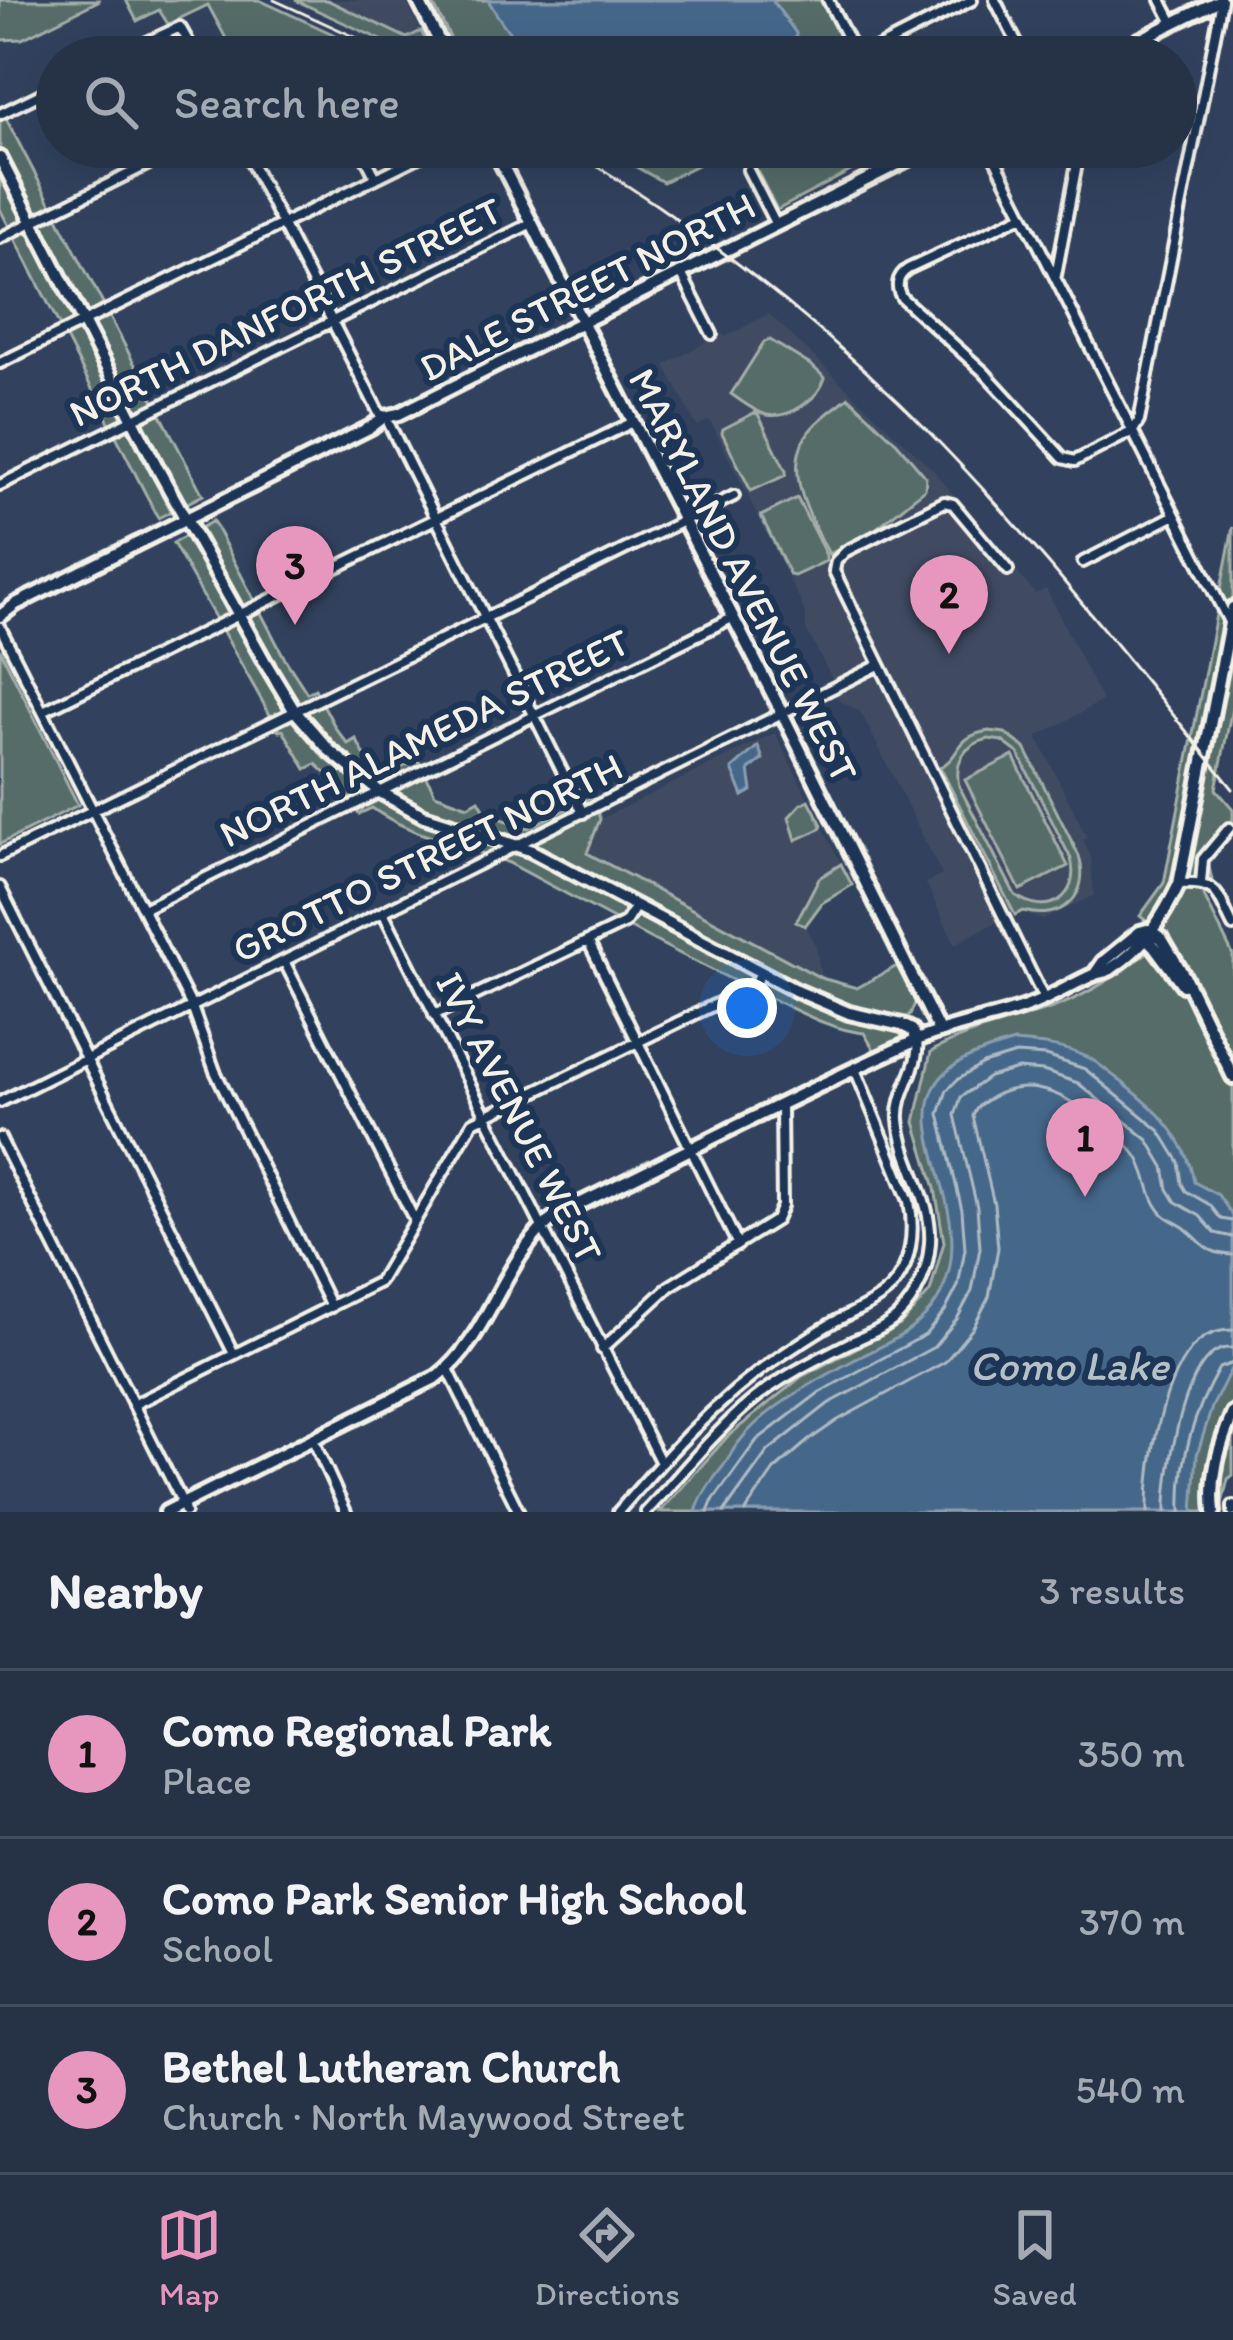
<!DOCTYPE html>
<meta charset="utf-8">
<style>
body{margin:0;font-family:Itim,sans-serif;background:#2e3a4d;color:#f1f3f6}
.you{position:absolute;left:747px;top:1008px;width:42px;height:42px;margin:-30px;border:9px solid #fff;border-radius:50%;background:#1a73e8;box-shadow:0 0 0 18px #1a73e833}
.badge{display:grid;place-items:center;width:78px;height:78px;border-radius:50%;background:#e797bd;color:#111;font-size:39px;font-weight:700}
.pin{position:absolute;translate:-50% -99px;filter:drop-shadow(0 3px 6px #0008)}
.pin::after{content:'';position:absolute;top:63px;width:42px;height:36px;background:inherit;clip-path:polygon(0 0,100% 0,50% 100%)}
.list{margin:0;padding:0;list-style:none}
h2{display:flex;justify-content:space-between;align-items:center;height:156px;margin:0;padding:0 48px;font-size:51px}
h2 small{font-size:39px;font-weight:400;color:#a4aab3}
.list li{display:grid;grid-template-columns:78px 1fr auto;gap:36px;align-items:center;box-sizing:border-box;height:168px;padding:0 48px;border-top:3px solid #424d5f}
.list b{display:block;font-size:45px;white-space:nowrap}
.list p{margin:0;font-size:39px;white-space:nowrap;color:#a4aab3}
.list em{font-size:39px;font-style:normal;color:#a4aab3}
.icon{flex:none;width:66px;height:66px;fill:none;stroke:currentColor;stroke-width:2;stroke-linecap:round;stroke-linejoin:round}
.map{position:relative;flex:none;width:1233px;height:1512px;overflow:hidden}
.search{position:absolute;background:#263246;box-shadow:0 12px 48px #0002;left:36px;right:36px;top:36px;height:132px;display:flex;align-items:center;gap:30px;box-sizing:border-box;padding:0 42px;border-radius:66px;color:#a4aab3;font-size:45px}
.sheet{height:660px;background:#263246}
nav{display:flex;justify-content:space-around;align-items:center;box-sizing:border-box;height:168px;border-top:3px solid #424d5f;background:#263246;font-size:33px;color:#a4aab3}
nav a{display:grid;justify-items:center;gap:6px}
nav .on{color:#e797bd}
.map>svg:first-child{display:block}
.built{fill:#404b62}
.green{fill:#556c68;stroke:#a4aea8;stroke-width:3;fill-rule:evenodd}
.water{fill:#44678a;stroke:#8a9eb0;stroke-width:3}
.lines{fill:none;stroke-linecap:round;stroke-linejoin:round}
.shore{stroke:#aebac2;stroke-width:3}
.street-casing{stroke:#f4f1e8;stroke-width:16}
.secondary-casing{stroke:#f4f1e8;stroke-width:20}
.street{stroke:#1d3557;stroke-width:8}
.secondary{stroke:#1d3557;stroke-width:10}
.rail{stroke:#f4f1e8;stroke-width:3}
.labels{text-anchor:middle;stroke-width:12;stroke-linejoin:round;paint-order:stroke}
.street-label{font-size:39px;fill:#f4f1e8;stroke:#1d3557}
.water-label{font-size:42px;font-style:italic;fill:#b6c1c7;stroke:#1d3557}
</style>
<div class="map">
<svg width="1233" height="1512" viewBox="0 0 1233 1512">
<rect width="100%" height="100%" fill="#32425e"/>
<filter id="ink" filterUnits="userSpaceOnUse"><feTurbulence type="fractalNoise" baseFrequency=".00833" numOctaves="2"/><feDisplacementMap in="SourceGraphic" scale="24" xChannelSelector="R" yChannelSelector="G"/><feConvolveMatrix kernelMatrix="1 2 1 2 8 2 1 2 1" color-interpolation-filters="sRGB"/></filter>
<g filter="url(#ink)">
<path class="built" d="M327 0H405L421 31 407 38Z
M769 314 933 470 1035 594 1046 589 1102 701 1037 737 1087 837 1083 840 1091 858 1094 895 1043 920 1024 913 1002 919 955 944 926 883 942 875 861 712 838 700 832 679 806 629V617L801 603 710 420 697 426 665 365 722 333 725 337Z
M775 733 852 885 822 903 805 926 816 947 821 978 560 839Z"/>
<path class="green" d="M0 0H100L22 39 0 40Z
M126 0H259L383 57H236L208 5 168 24 159 10 137 21Z
M295 0H327L407 38 421 31 434 57H418Z
M431 0H820L850 57H460Z
M0 107 203 495 158 518 0 209Z
M601 147H733L663 182Z
M745 147H896L777 210Z
M770 340 812 366 825 378C819 398 791 419 767 415 755 412 741 401 731 394L764 342Z
M849 397 897 443 926 477 925 489 868 535 829 554C810 517 779 466 812 428 822 416 836 407 849 397Z
M754 413 758 414 786 471V475L751 491 722 433 723 429Z
M797 498 826 555V561L794 576 790 575 761 516Z
M213 521 285 659 307 693 315 689 336 729 348 744 356 739 365 756 390 773 418 760 435 794 468 806 479 800 487 814 528 828 592 797 600 819 587 853 821 978 857 988 897 966 916 1001 910 1015 905 1018 900 1031 902 1038 876 1053 864 1033C831 1030 798 1011 768 997 680 956 595 909 509 863 463 844 414 838 372 808L359 814 344 790 316 764 306 769 283 730 279 731 173 543Z
M1233 527V703L1216 789 1233 809V833L1208 862 1212 880 1204 896 1233 955V1475L1228 1479 1220 1512H660L728 1436 801 1377 900 1325 930 1292 944 1242 935 1188 915 1122 931 1052C970 1029 1013 1022 1055 1007 1093 993 1135 963 1166 937L1140 916 1164 883Z
M0 649 78 805 0 844Z
M989 731 1005 733 1025 748 1079 856C1091 896 1062 922 1023 911L1015 915 940 767C962 756 954 736 989 731ZM989 739 1002 741 1018 753 1071 859C1081 898 1047 918 1015 895L959 786C954 762 964 744 989 739Z
M1013 756 1068 866 1020 890 965 780Z
M809 800 822 825 820 829 796 840 789 817 801 804Z
M841 864 852 885 822 903 805 926 796 922 819 878Z"/>
<path class="water" d="M488 0H772L796 33 795 57H580C563 46 548 52 529 46 510 40 498 16 488 0Z
M758 746 763 759 749 770 752 791 743 796 732 769Z
M1014 1042C1039 1044 1064 1046 1087 1057 1098 1062 1108 1072 1118 1079 1154 1107 1186 1135 1194 1182L1218 1195 1233 1216V1365L1212 1407 1197 1455 1193 1512H696C701 1494 712 1481 724 1465 729 1458 733 1449 739 1442 764 1409 814 1382 850 1362 883 1345 919 1332 938 1299 982 1220 905 1141 935 1086 950 1059 988 1050 1014 1042Z"/>
<g class="lines">
<path class="shore" d="M708 1512 712 1502 757 1440 820 1392 925 1335 945 1311 958 1286 965 1249 962 1210 939 1114 947 1090 957 1080 983 1064 1016 1054 1046 1056 1085 1069 1160 1131 1179 1162 1182 1184 1186 1191 1210 1205 1221 1219 1233 1221
M724 1512 768 1451 828 1404 934 1347 957 1319 972 1291 980 1248 977 1207 955 1115 961 1097 989 1077 1018 1069 1043 1071 1078 1083 1148 1140 1164 1167 1168 1189 1176 1202 1200 1216 1215 1233 1233 1237
M745 1512 774 1470 809 1440 838 1420 945 1362 973 1328 989 1297 998 1248 994 1204 973 1116C977 1105 982 1103 992 1097 1035 1073 1076 1101 1109 1130 1118 1138 1129 1145 1136 1155 1149 1173 1147 1198 1163 1214 1170 1221 1179 1223 1186 1229 1204 1244 1206 1254 1233 1255
M1148 1512C1147 1466 1162 1374 1198 1342 1208 1333 1220 1330 1233 1330
M1166 1512C1165 1476 1182 1372 1215 1352 1222 1348 1225 1348 1233 1348
M1181 1512C1179 1461 1194 1412 1219 1368L1233 1363"/>
<defs>
<path id="street" d="M828 0 854 51 864 55 972 0
M995 0 1024 57
M1161 0 1173 23
M114 57 180 27 197 57
M0 114 57 86
M243 147 379 413 384 416
M360 147 376 178
M989 147 1229 622
M748 170 776 225
M1023 215 908 269C897 276 895 287 902 298L984 372 1063 458 1075 461 1133 431 1139 421 1222 0
M0 238 183 147
M681 273 712 334
M1056 275 1080 147
M0 363 439 147
M389 424 583 813
M0 485 532 223
M1083 562 1175 515
M1008 570 953 504 944 502 846 551 836 561 834 571 1044 999
M0 627 192 1007 215 1071 331 1307
M43 711 633 422
M0 856 734 496
M1201 883 1203 859 1229 828
M1179 884C1220 882 1216 893 1233 926
M0 887 234 1354
M143 909 732 618
M383 912 661 1463
M588 941 738 1245
M284 961 415 1221
M434 1015 625 923 636 906
M0 1102 879 665
M0 1138 183 1504 185 1512
M602 1349 670 1286 776 1220 782 1206 781 1104
M448 1369 519 1512
M133 1405 379 1282 473 1122 751 987 762 973
M313 1440 346 1512
M618 1512C667 1455 716 1400 779 1357 797 1345 815 1333 834 1322 853 1312 874 1304 890 1289 912 1266 915 1230 909 1201L855 1069
M646 1512C680 1476 710 1437 747 1405 777 1379 813 1361 849 1343 865 1336 884 1329 897 1317 917 1298 928 1270 930 1243 933 1198 902 1162 899 1119 897 1091 921 1067 917 1040
M1233 1512V1506"/>
<path id="secondary" d="M418 0 447 57
M1105 57 1220 0
M493 147 782 713 939 1031
M0 158 159 471 265 662 294 710 329 750 380 792 424 816 530 850 797 991 849 1013 902 1025 912 1030 917 1040
M0 616 16 604 371 427 384 417 399 414 932 147
M1150 930 1162 939 1184 976 1233 1077
M1140 932 1154 946 1183 985
M1094 975 1103 962 1140 932 1147 930
M166 1512 437 1377C492 1336 502 1254 559 1214 677 1157 794 1095 915 1041 948 1026 985 1021 1020 1009 1048 1000 1070 985 1095 974 1101 972 1107 972 1112 968 1144 948 1163 917 1179 884L1233 608
M1214 1512C1210 1476 1219 1446 1233 1413"/>
</defs>
<use href="#street" class="street-casing"/>
<use href="#secondary" class="secondary-casing"/>
<use href="#street" class="street"/>
<use href="#secondary" class="secondary"/>
<path class="rail" d="M274 0 399 57
M566 147C686 219 798 305 899 402 1021 521 1126 657 1233 789"/>
</g>
</g>
<g class="labels">
<g class="street-label">
<text transform="translate(587 286) rotate(-27)" y="14">DALE STREET NORTH</text>
<text transform="translate(285 311) rotate(-26)" y="14">NORTH DANFORTH STREET</text>
<text transform="translate(744 575) rotate(63)" y="14">MARYLAND AVENUE WEST</text>
<text transform="translate(424 737) rotate(-26)" y="14">NORTH ALAMEDA STREET</text>
<text transform="translate(427 857) rotate(-26)" y="14">GROTTO STREET NORTH</text>
<text transform="translate(520 1117) rotate(63)" y="14">IVY AVENUE WEST</text>
</g>
<g class="water-label">
<text x="1069" y="1380">Como Lake</text>
</g>
</g>
</svg>
<div class="you"></div>
<div class="pin badge" style="left:1085px;top:1197px">1</div>
<div class="pin badge" style="left:949px;top:654px">2</div>
<div class="pin badge" style="left:295px;top:625px">3</div>
<div class="search"><svg class="icon" aria-label="search" viewBox="0 0 24 24"><circle cx="10" cy="10" r="6"/><path d="M15 15l6 6"/></svg>Search here</div>
</div>
<section class="sheet">
<h2>Nearby<small>3 results</small></h2>
<ul class="list">
<li><span class="badge">1</span><div><b>Como Regional Park</b><p>Place</p></div><em>350 m</em></li>
<li><span class="badge">2</span><div><b>Como Park Senior High School</b><p>School</p></div><em>370 m</em></li>
<li><span class="badge">3</span><div><b>Bethel Lutheran Church</b><p>Church · North Maywood Street</p></div><em>540 m</em></li>
</ul>
</section>
<nav>
<a class="on"><svg class="icon" aria-label="map" viewBox="0 0 24 24"><path d="M3 6l6-2 6 2 6-2v14l-6 2-6-2-6 2zM9 4v14M15 6v14"/></svg>Map</a>
<a><svg class="icon" aria-label="directions" viewBox="0 0 24 24"><path d="M12 3l9 9-9 9-9-9zM9 14v-3h6M13 9l2 2-2 2"/></svg>Directions</a>
<a><svg class="icon" aria-label="saved" viewBox="0 0 24 24"><path d="M7 4h10v16l-5-4-5 4z"/></svg>Saved</a>
</nav>
